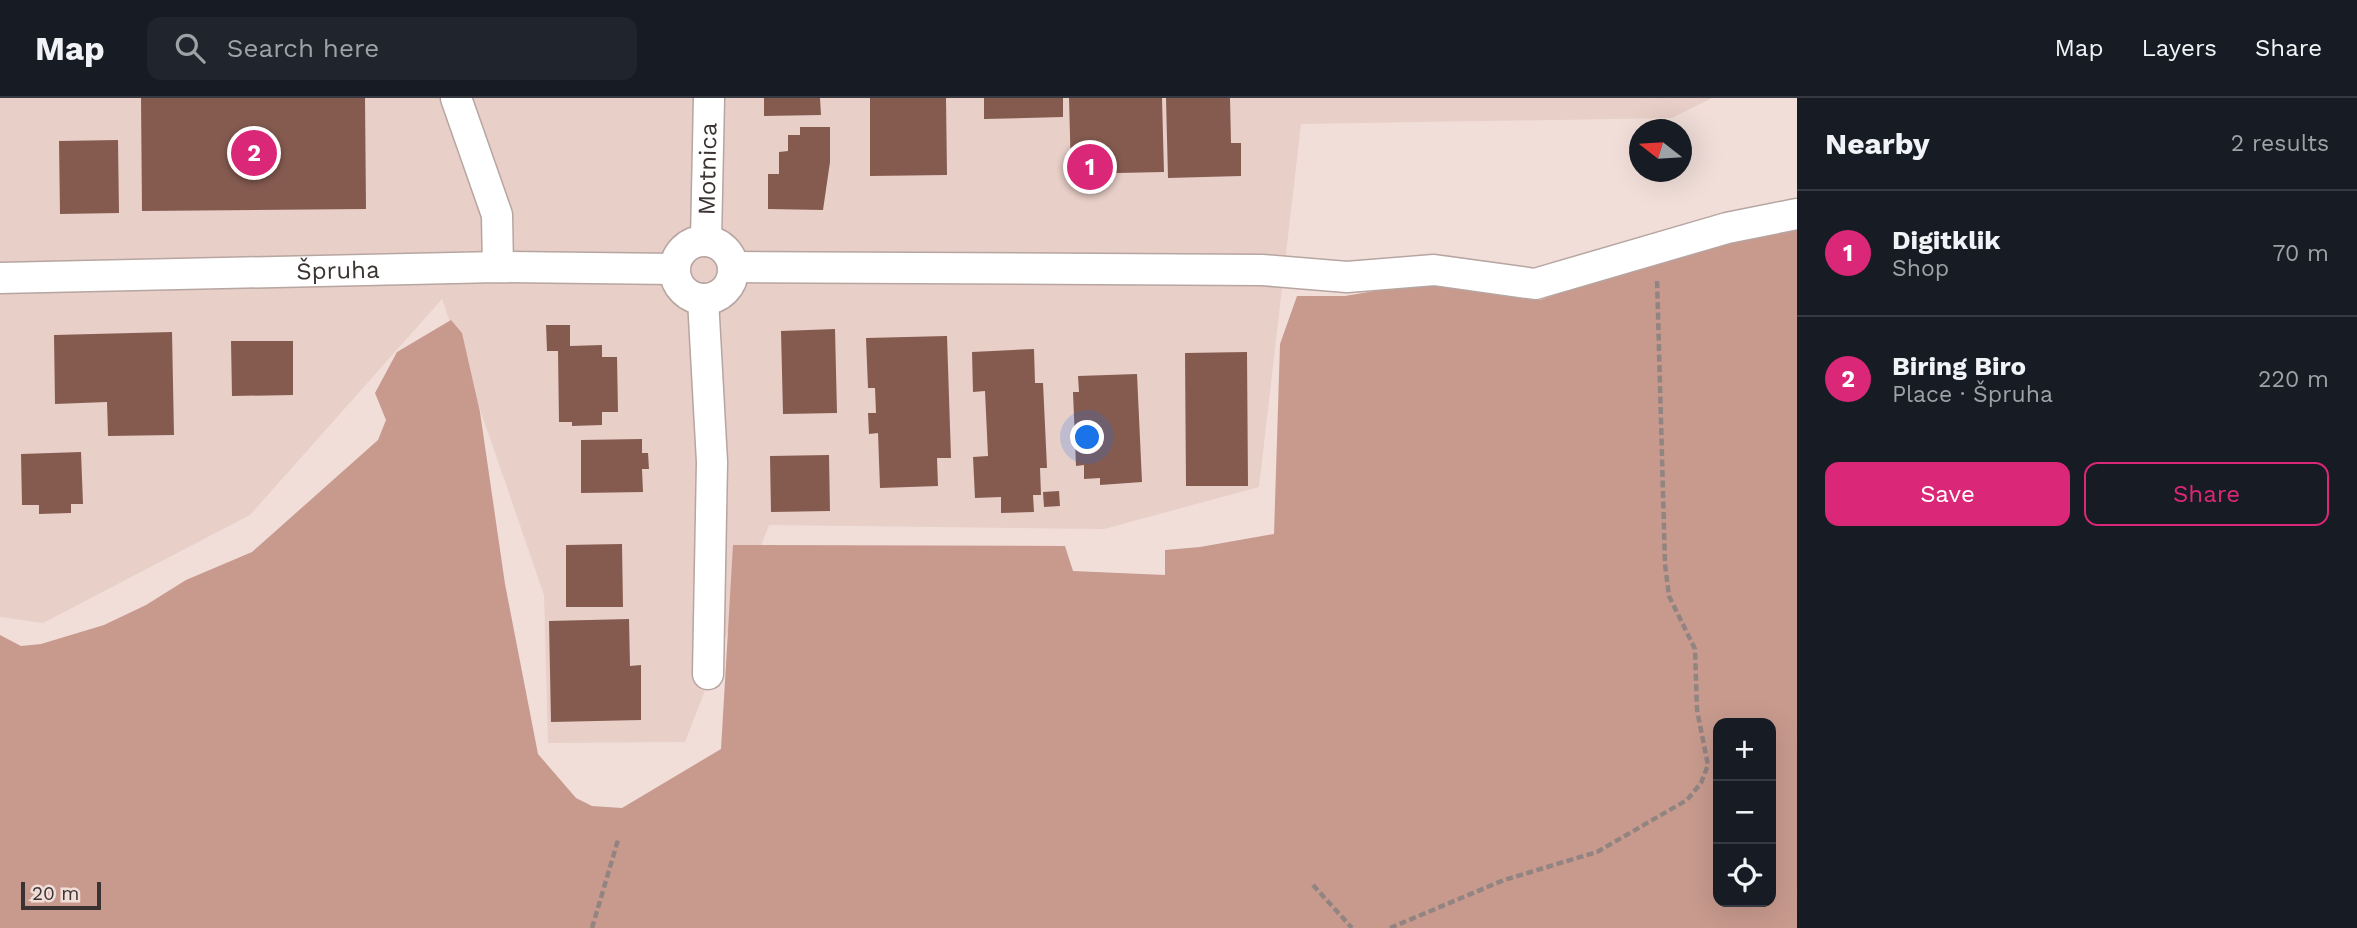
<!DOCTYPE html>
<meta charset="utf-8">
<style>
body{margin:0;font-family:"Work Sans",sans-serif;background:#20242c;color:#f1f3f6}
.controls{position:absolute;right:21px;bottom:21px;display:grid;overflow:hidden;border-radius:14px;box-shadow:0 7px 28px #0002}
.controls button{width:63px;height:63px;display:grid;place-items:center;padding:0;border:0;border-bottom:2px solid #363941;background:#171b24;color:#f1f3f6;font:35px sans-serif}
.compass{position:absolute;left:1629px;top:21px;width:63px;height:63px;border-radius:50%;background:#171b24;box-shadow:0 7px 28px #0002;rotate:287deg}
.scale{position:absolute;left:21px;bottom:18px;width:80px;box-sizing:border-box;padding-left:7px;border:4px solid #3b3332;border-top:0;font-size:19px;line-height:24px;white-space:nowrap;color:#3b3332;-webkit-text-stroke:5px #f1ded9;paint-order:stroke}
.you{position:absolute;left:1088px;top:340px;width:24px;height:24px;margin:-18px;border:5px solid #fff;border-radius:50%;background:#1a73e8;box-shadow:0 0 0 10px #1a73e833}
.badge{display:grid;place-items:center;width:46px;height:46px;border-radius:50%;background:#db2777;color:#fff;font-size:23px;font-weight:700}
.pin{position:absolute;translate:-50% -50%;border:4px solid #fff;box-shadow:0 2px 7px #0006}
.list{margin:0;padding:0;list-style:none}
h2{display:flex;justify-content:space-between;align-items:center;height:91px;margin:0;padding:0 28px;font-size:30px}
h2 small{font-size:23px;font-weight:400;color:#9ea1a6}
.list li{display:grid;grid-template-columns:46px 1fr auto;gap:21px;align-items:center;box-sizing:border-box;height:126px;padding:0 28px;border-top:2px solid #363941}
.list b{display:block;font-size:26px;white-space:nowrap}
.list p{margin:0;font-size:23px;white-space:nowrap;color:#9ea1a6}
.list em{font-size:23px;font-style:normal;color:#9ea1a6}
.actions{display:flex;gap:14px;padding:21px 28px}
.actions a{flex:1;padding:16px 0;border:2px solid #db2777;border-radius:14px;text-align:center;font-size:24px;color:#db2777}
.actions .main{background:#db2777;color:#fff}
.icon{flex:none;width:38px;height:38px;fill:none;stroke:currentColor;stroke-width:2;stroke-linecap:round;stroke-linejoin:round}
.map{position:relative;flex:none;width:1797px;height:830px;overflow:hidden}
header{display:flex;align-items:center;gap:42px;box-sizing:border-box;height:98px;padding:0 35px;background:#171b24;border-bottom:2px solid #363941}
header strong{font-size:33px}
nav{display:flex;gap:38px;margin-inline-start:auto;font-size:24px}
.search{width:490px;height:63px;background:#20242c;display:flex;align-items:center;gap:18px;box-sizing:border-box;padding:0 24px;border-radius:14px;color:#9ea1a6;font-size:26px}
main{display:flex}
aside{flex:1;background:#171b24}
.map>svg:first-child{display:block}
.built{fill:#e8cfc8}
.forest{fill:#c89a8e;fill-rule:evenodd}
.building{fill:#855b50}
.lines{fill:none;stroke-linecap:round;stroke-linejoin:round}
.minor-casing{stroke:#b7a5a1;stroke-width:33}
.path{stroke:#918481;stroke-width:4.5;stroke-dasharray:7 3.5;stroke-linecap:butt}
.minor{stroke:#fff;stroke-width:30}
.labels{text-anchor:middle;stroke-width:7;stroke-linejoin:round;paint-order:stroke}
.street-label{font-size:24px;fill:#3b3332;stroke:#f1ded9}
</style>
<header>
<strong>Map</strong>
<div class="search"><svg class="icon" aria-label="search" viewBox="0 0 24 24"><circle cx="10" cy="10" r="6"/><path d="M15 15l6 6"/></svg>Search here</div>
<nav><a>Map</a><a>Layers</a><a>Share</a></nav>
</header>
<main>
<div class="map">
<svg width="1797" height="830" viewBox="0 0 1797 830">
<rect width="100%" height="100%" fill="#f1ded9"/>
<path class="built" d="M0 0H1712L1672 20 1301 26 1259 389 1104 431 769 427 685 644 548 645 544 497 442 201 250 417 43 525 0 519Z"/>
<path class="forest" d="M1797 128V830H0V537L21 548 41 546 104 527 146 507 186 482 252 454 378 342 386 322 375 295 397 254 451 222 462 235 480 314 505 486 538 656 576 700 592 708 622 710 721 651 733 447 1065 448 1073 473 1165 477V452L1200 449 1274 436 1280 246 1297 198H1345L1427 184 1540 202 1664 157ZM1718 625H1771V804H1718Z"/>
<path class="building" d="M141 0H365L366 111 142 113Z
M764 0H820L821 17 764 18Z
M870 0H946L947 77 870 78Z
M984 0H1063V19L984 21Z
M1069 0H1162L1164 74 1071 76Z
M1166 0H1230L1231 45H1241V78L1168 80Z
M800 29H830V64L823 112 768 111V76H779V54L788 53V37H800Z
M118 42 119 115 60 116 59 43Z
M546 227H570V248L602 247V259H617L618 314H602V327L572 328V324H559L558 253H547Z
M835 231 837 315 783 316 781 233Z
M172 234 174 337 108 338 107 304 55 306 54 237Z
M947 238 951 360H937L938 388 880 390 878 335 869 336 868 315H876L875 290H868L866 240Z
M231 243H293V297L232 298Z
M1034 251 1035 285H1043L1047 370H1040L1041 397H1033L1034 414 1001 415V399L975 400 973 359 988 358 985 293 973 294 972 254Z
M1247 254 1248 388H1186L1185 255Z
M1137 276 1142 384 1100 387V380L1084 381V367L1076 368 1073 294H1079L1078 278Z
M642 341V355H648L649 371H642L643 394 581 395V342Z
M81 354 83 406H71V415L39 416V407H22L21 356Z
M829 357 830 413 771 414 770 358Z
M1059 393 1060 408 1044 409 1043 394Z
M622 446 623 509H566V447Z
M629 521 630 568 641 567V622L551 624 549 523Z"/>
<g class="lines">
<defs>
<g id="minor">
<path d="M456 0 497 117 498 169"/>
<path id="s1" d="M706 143 709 0"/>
<circle cx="704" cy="172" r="29"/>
<path d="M733 169 1262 172 1347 179 1434 172 1535 186 1727 130 1797 116"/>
<path id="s2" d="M0 180 498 169 674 171"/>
<path d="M703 201 712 364 708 576"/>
</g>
</defs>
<use href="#minor" class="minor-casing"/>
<path class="path" d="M1313 787 1352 830
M592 830 618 742
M1390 830 1504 782 1597 754 1687 702 1701 685 1708 667 1697 612 1695 551 1669 498 1665 466 1657 180"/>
<use href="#minor" class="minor"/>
</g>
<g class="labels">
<g class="street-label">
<text dy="8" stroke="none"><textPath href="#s1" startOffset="72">Motnica</textPath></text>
<text dy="8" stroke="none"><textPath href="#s2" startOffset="338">Špruha</textPath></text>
</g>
</g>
</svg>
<div class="controls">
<button>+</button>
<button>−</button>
<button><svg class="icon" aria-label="locate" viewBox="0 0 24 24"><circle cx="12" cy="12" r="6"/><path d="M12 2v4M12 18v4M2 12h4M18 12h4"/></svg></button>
</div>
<svg class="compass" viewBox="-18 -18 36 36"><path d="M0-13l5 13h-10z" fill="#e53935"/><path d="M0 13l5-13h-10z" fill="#9ea1a6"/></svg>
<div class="scale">20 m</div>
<div class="you"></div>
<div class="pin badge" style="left:1090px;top:69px">1</div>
<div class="pin badge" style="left:254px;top:55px">2</div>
</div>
<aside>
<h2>Nearby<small>2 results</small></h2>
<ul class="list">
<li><span class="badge">1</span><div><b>Digitklik</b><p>Shop</p></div><em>70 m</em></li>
<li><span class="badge">2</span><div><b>Biring Biro</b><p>Place · Špruha</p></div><em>220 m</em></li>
</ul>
<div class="actions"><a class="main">Save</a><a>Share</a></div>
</aside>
</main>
